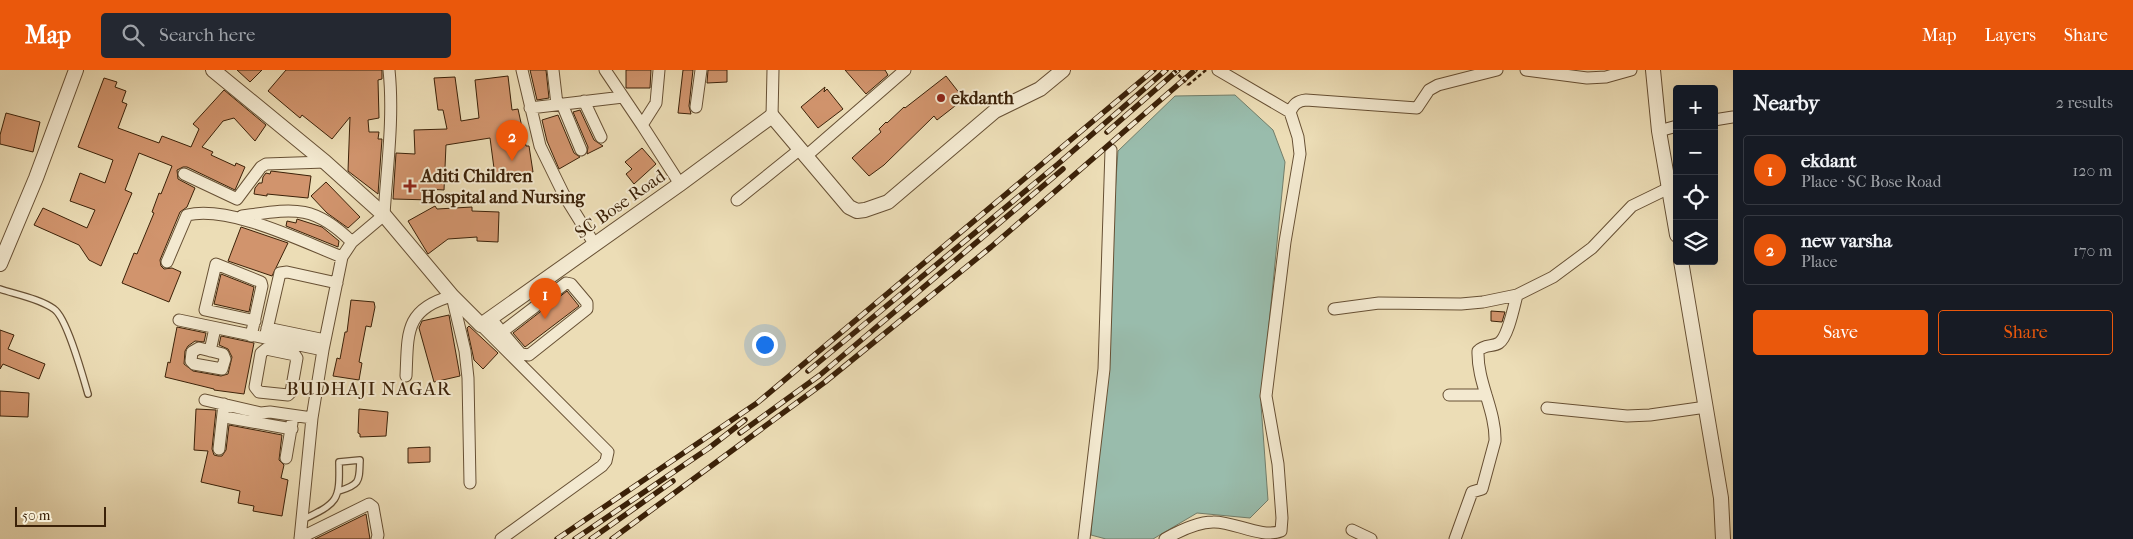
<!DOCTYPE html>
<meta charset="utf-8">
<style>
body{margin:0;font-family:"IM FELL French Canon",serif;background:#242831;color:#f1f3f6}
.controls{position:absolute;right:15px;top:15px;display:grid;overflow:hidden;border-radius:5px;box-shadow:0 5px 20px #0002}
.controls button{width:45px;height:45px;display:grid;place-items:center;padding:0;border:0;border-bottom:1px solid #363941;background:#171b24;color:#f1f3f6;font:25px sans-serif}
.scale{position:absolute;left:15px;bottom:12px;width:91px;box-sizing:border-box;padding-left:5px;border:2px solid #3b2108;border-top:0;font-size:14px;line-height:18px;white-space:nowrap;color:#3b2108;-webkit-text-stroke:4px #f3e9d0;paint-order:stroke}
.you{position:absolute;left:764px;top:274px;width:18px;height:18px;margin:-12px;border:4px solid #fff;border-radius:50%;background:#1a73e8;box-shadow:0 0 0 8px #1a73e833}
.badge{display:grid;place-items:center;width:32px;height:32px;border-radius:50%;background:#ea580c;color:#fff;font-size:16px;font-weight:700}
.pin{position:absolute;translate:-50% -41px;filter:drop-shadow(0 1px 2px #0008)}
.pin::after{content:'';position:absolute;top:26px;width:18px;height:15px;background:inherit;clip-path:polygon(0 0,100% 0,50% 100%)}
.list{margin:0;padding:0;list-style:none}
h2{display:flex;justify-content:space-between;align-items:center;height:65px;margin:0;padding:0 20px;font-size:21px}
h2 small{font-size:16px;font-weight:400;color:#9ea1a6}
.list li{display:grid;grid-template-columns:32px 1fr auto;gap:15px;align-items:center;box-sizing:border-box;height:70px;margin:0 10px 10px;padding:0 10px;border:1px solid #363941;border-radius:5px}
.list b{display:block;font-size:19px;white-space:nowrap}
.list p{margin:0;font-size:16px;white-space:nowrap;color:#9ea1a6}
.list em{font-size:16px;font-style:normal;color:#9ea1a6}
.actions{display:flex;gap:10px;padding:15px 20px}
.actions a{flex:1;padding:11px 0;border:1px solid #ea580c;border-radius:5px;text-align:center;font-size:18px;color:#ea580c}
.actions .main{background:#ea580c;color:#fff}
.icon{flex:none;width:28px;height:28px;fill:none;stroke:currentColor;stroke-width:2;stroke-linecap:round;stroke-linejoin:round}
.map{position:relative;flex:none;width:1733px;height:469px;overflow:hidden}
header{display:flex;align-items:center;gap:30px;box-sizing:border-box;height:70px;padding:0 25px;background:#ea580c;color:#fff}
header strong{font-size:24px}
nav{display:flex;gap:28px;margin-inline-start:auto;font-size:18px}
.search{width:350px;height:45px;background:#242831;display:flex;align-items:center;gap:12px;box-sizing:border-box;padding:0 18px;border-radius:5px;color:#9ea1a6;font-size:19px}
main{display:flex}
aside{flex:1;background:#171b24}
.map>svg:first-child{display:block}
.water{fill:#99bcac;stroke:#737e6a}
.building{fill:#d1946d;stroke:#3b2108}
.lines{fill:none;stroke-linecap:round;stroke-linejoin:round}
.service-casing{stroke:#675034;stroke-width:8}
.minor-casing{stroke:#675034;stroke-width:13}
.tertiary-casing{stroke:#675034;stroke-width:16}
.path{stroke:#3b2108;stroke-width:2.5;stroke-dasharray:4 2.5;stroke-linecap:butt}
.service{stroke:#f3e9d0;stroke-width:5.5}
.minor{stroke:#f3e9d0;stroke-width:11}
.tertiary{stroke:#f3e9d0;stroke-width:14}
.rail-casing{stroke:#3b2108;stroke-width:5.5}
.rail{stroke:#f3e9d0;stroke-width:4;stroke-dasharray:11;stroke-linecap:butt}
.path-bridge{stroke:#3b2108;stroke-width:2.5;stroke-dasharray:4 2.5;stroke-linecap:butt}
.poi-dot{fill:#8f2418;stroke:#f3e9d0;stroke-width:2}
.labels{text-anchor:middle;stroke-width:4;stroke-linejoin:round;paint-order:stroke}
.poi-label{font-size:18px;font-weight:bold;fill:#3b2108;stroke:#f3e9d0;text-anchor:start}
.street-label{font-size:18px;fill:#3b2108;stroke:#f3e9d0}
.neighbourhood-label{font-size:19px;letter-spacing:1px;fill:#3b2108;stroke:#f3e9d0}
</style>
<header>
<strong>Map</strong>
<div class="search"><svg class="icon" aria-label="search" viewBox="0 0 24 24"><circle cx="10" cy="10" r="6"/><path d="M15 15l6 6"/></svg>Search here</div>
<nav><a>Map</a><a>Layers</a><a>Share</a></nav>
</header>
<main>
<div class="map">
<svg width="1733" height="469" viewBox="0 0 1733 469">
<rect width="100%" height="100%" fill="#ecddb6"/>
<filter id="stains"><feTurbulence type="fractalNoise" baseFrequency=".004" numOctaves="4"/><feColorMatrix values="0 0 0 0 .2 0 0 0 0 .09 0 0 0 0 .02 0 0 0 .5 -.17"/></filter>
<radialGradient id="worn" r=".72"><stop offset=".6" stop-color="#630" stop-opacity="0"/><stop offset="1" stop-color="#630" stop-opacity=".3"/></radialGradient>
<path class="water" d="M1235 25 1273 60 1285 92 1261 335 1268 430 1250 448 1197 443 1153 469H1106L1091 465 1118 81 1175 26Z"/>
<path class="building" d="M237 0H262L250 12Z
M286 0H382V9L378 10 379 48 368 50 369 62H379L378 69H382L378 124 348 101 350 47 332 69 302 45 300 48 268 21Z
M530 0H546L549 28 537 30Z
M626 0H651L650 18H626Z
M683 0H693L689 36 691 44 678 43Z
M708 0H727V12L707 13Z
M845 0H885L888 5 866 24Z
M508 6 512 40 518 39 526 76H529L533 102 495 106 490 68 446 75 444 120 427 119 432 130 393 129 396 83 415 84 414 60 447 59 443 40H438L434 8 455 7 461 51 479 48 475 10Z
M946 6 964 29 937 50 934 46 884 95 869 106 852 88 881 62 879 59 886 52 887 53 904 37 905 38Z
M104 8 117 12 115 17 126 21 122 32 127 34 118 58 159 73 162 66 191 77 199 59 193 54 224 20 266 55 255 71 234 48 223 51 202 77 213 82 211 85 235 96 236 93 245 97 235 120 187 97H183L177 100 178 109 195 118 187 137 180 142 160 190 161 196 164 199 172 198 181 202 169 232 122 213 134 183 137 184 154 143 152 142 159 123 161 124 172 96 139 83 125 120 132 123 101 196 89 190 79 175 34 155 43 138 87 158 95 140 70 131 80 103 105 113 113 90 78 77Z
M825 17 824 22 827 19 843 39 818 58 801 37Z
M580 40 594 70 603 76 587 84 588 77 573 42Z
M6 43 40 52 33 82 0 74V65Z
M558 45 574 83 580 87 559 99 547 71 542 50Z
M642 78 656 94 634 114 626 104 632 99 625 92Z
M271 101 311 106 308 128 267 124V126L254 124 255 118 259 113H262L263 107 266 103 270 104Z
M326 112 360 147 348 158 327 143 311 126Z
M435 136 437 139 472 137V141L499 142 498 172 477 171V167L448 169 428 184 408 151Z
M297 149 322 157 339 171 338 177 286 156 287 151 296 153Z
M241 157 288 173 272 206 228 191Z
M221 204 254 217 249 242 214 234Z
M567 221 579 236 525 277 513 263Z
M351 230 374 232 375 237 371 257 366 256 359 292 362 293 359 310 333 306 337 288 340 289 345 262H347Z
M1491 241 1505 242 1502 252 1491 251Z
M449 245 460 306 434 312 419 258 422 251Z
M469 256 498 283 483 299 474 290 467 258Z
M177 257 206 263 204 272 195 271 188 276 185 281 184 294 193 301 221 306 228 304 232 287 228 279 219 275 221 266 254 273 244 324 214 320V319L165 307 168 292 170 293Z
M0 260 14 265 8 279 45 294 39 309 3 294 0 299Z
M0 321 29 323 28 347 0 346Z
M196 339 216 340 212 379 214 385 218 386H222L226 380 229 355 282 365 279 390 284 395 281 408 288 410 282 446 253 441 254 436 238 433 240 421 201 412 208 381 194 380Z
M359 339 388 342 386 366 360 367V364L358 363Z
M430 377V392L408 393V378Z
M366 444 370 469H315Z"/>
<g class="lines">
<defs>
<path id="service" d="M0 219C15 224 41 229 54 239 67 248 83 307 88 324
M302 450C338 433 340 431 339 392L360 390C359 411 361 414 339 421"/>
<path id="minor" d="M522 0 540 76 564 125 595 175
M553 0 557 34
M605 0 642 55
M659 0 656 33 642 55 680 114
M1218 0 1290 42
M1526 0 1587 8 1606 7 1631 0
M584 31 601 67
M562 34 581 80
M696 37 701 0
M530 38 623 27
M772 46 773 0
M1714 50 1733 47
M1659 61 1677 56
M805 87 905 0
M184 104 237 129 261 97 266 94 325 92
M737 130 799 80
M242 146C292 139 313 133 352 172
M167 192 187 145C230 135 301 171 342 187
M1334 239 1379 233 1461 234 1483 232 1517 225 1553 207 1592 178 1632 136 1669 118
M491 249 521 284 529 285 587 239V233L571 214 566 213 502 262
M179 250 323 280
M481 255 608 382 606 391 602 396 501 469
M267 258 325 270
M251 266 262 216 261 212 216 194 205 240 255 251
M265 268 280 203 287 202 337 213
M199 278 223 284 225 289 222 299 194 294 191 291 192 282Z
M266 279 295 285 297 288 291 322 288 325 259 322 255 317 261 283Z
M210 281 215 258
M406 306C408 264 404 239 452 226L465 281 468 308 470 413
M1449 325H1486
M205 330 261 343 270 342 312 348
M1547 338 1627 346 1650 345 1706 337
M230 348 292 359
M219 379 224 334
M286 388 292 353
M1352 460 1371 469
M300 468 369 434 373 437 378 465 377 469
M300 469 312 348 323 280 342 187 352 172 384 145C387 97 394 47 389 0
M1084 469 1104 299 1111 80
M1165 469C1179 461 1197 452 1213 452 1233 451 1262 469 1281 461L1282 448 1278 394 1266 326 1285 172 1300 84 1298 67 1290 42C1294 34 1297 31 1306 30L1417 38 1429 20 1438 15 1497 0
M1455 469 1472 422 1482 419 1495 371C1496 341 1477 312 1478 281 1484 274 1493 277 1499 273 1508 267 1514 236 1517 225"/>
<path id="tertiary" d="M213 0 325 92 384 145 452 226 481 255 680 114 772 46 849 137 857 141 865 140 888 132 995 41 1040 19 1063 0
M1653 0 1659 61 1677 165
M1681 191 1721 428 1723 469
M0 194 36 108 76 0"/>
</defs>
<use href="#service" class="service-casing"/>
<use href="#minor" class="minor-casing"/>
<use href="#tertiary" class="tertiary-casing"/>
<path class="path" d="M1188 15 1206 0"/>
<use href="#service" class="service"/>
<use href="#minor" class="minor"/>
<use href="#tertiary" class="tertiary"/>
<defs>
<path id="rail" d="M1107 62 1178 0
M808 301 1058 94 1166 0
M740 363 820 305 1063 99
M557 469 757 333 1154 0
M575 469 709 378 745 350
M591 469 673 411
M612 469 825 312 991 177 1195 0"/>
</defs>
<use href="#rail" class="rail-casing"/>
<use href="#rail" class="rail"/>
<path class="path-bridge" d="M1174 0 1188 15"/>
</g>
<g class="poi-dot">
<circle cx="941" cy="28" r="5"/>
<path d="M407.5 108.5h5v5h5v5h-5v5h-5v-5h-5v-5h5z"/>
</g>
<g class="labels">
<g class="poi-label">
<text x="951" y="34">ekdanth</text>
<text x="421" y="112">Aditi Children<tspan x="421" dy="21">Hospital and Nursing</tspan></text>
</g>
<g class="street-label">
<text transform="translate(620 134) rotate(-35)" y="6">SC Bose Road</text>
</g>
<g class="neighbourhood-label">
<text x="369" y="325">BUDHAJI NAGAR</text>
</g>
</g>
<rect width="100%" height="100%" filter="url(#stains)"/>
<rect width="100%" height="100%" fill="url(#worn)"/>
</svg>
<div class="controls">
<button>+</button>
<button>−</button>
<button><svg class="icon" aria-label="locate" viewBox="0 0 24 24"><circle cx="12" cy="12" r="6"/><path d="M12 2v4M12 18v4M2 12h4M18 12h4"/></svg></button>
<button><svg class="icon" aria-label="layers" viewBox="0 0 24 24"><path d="M12 4l9 5-9 5-9-5zM3 14l9 5 9-5"/></svg></button>
</div>
<div class="scale">50 m</div>
<div class="you"></div>
<div class="pin badge" style="left:545px;top:249px">1</div>
<div class="pin badge" style="left:512px;top:91px">2</div>
</div>
<aside>
<h2>Nearby<small>2 results</small></h2>
<ul class="list">
<li><span class="badge">1</span><div><b>ekdant</b><p>Place · SC Bose Road</p></div><em>120 m</em></li>
<li><span class="badge">2</span><div><b>new varsha</b><p>Place</p></div><em>170 m</em></li>
</ul>
<div class="actions"><a class="main">Save</a><a>Share</a></div>
</aside>
</main>
